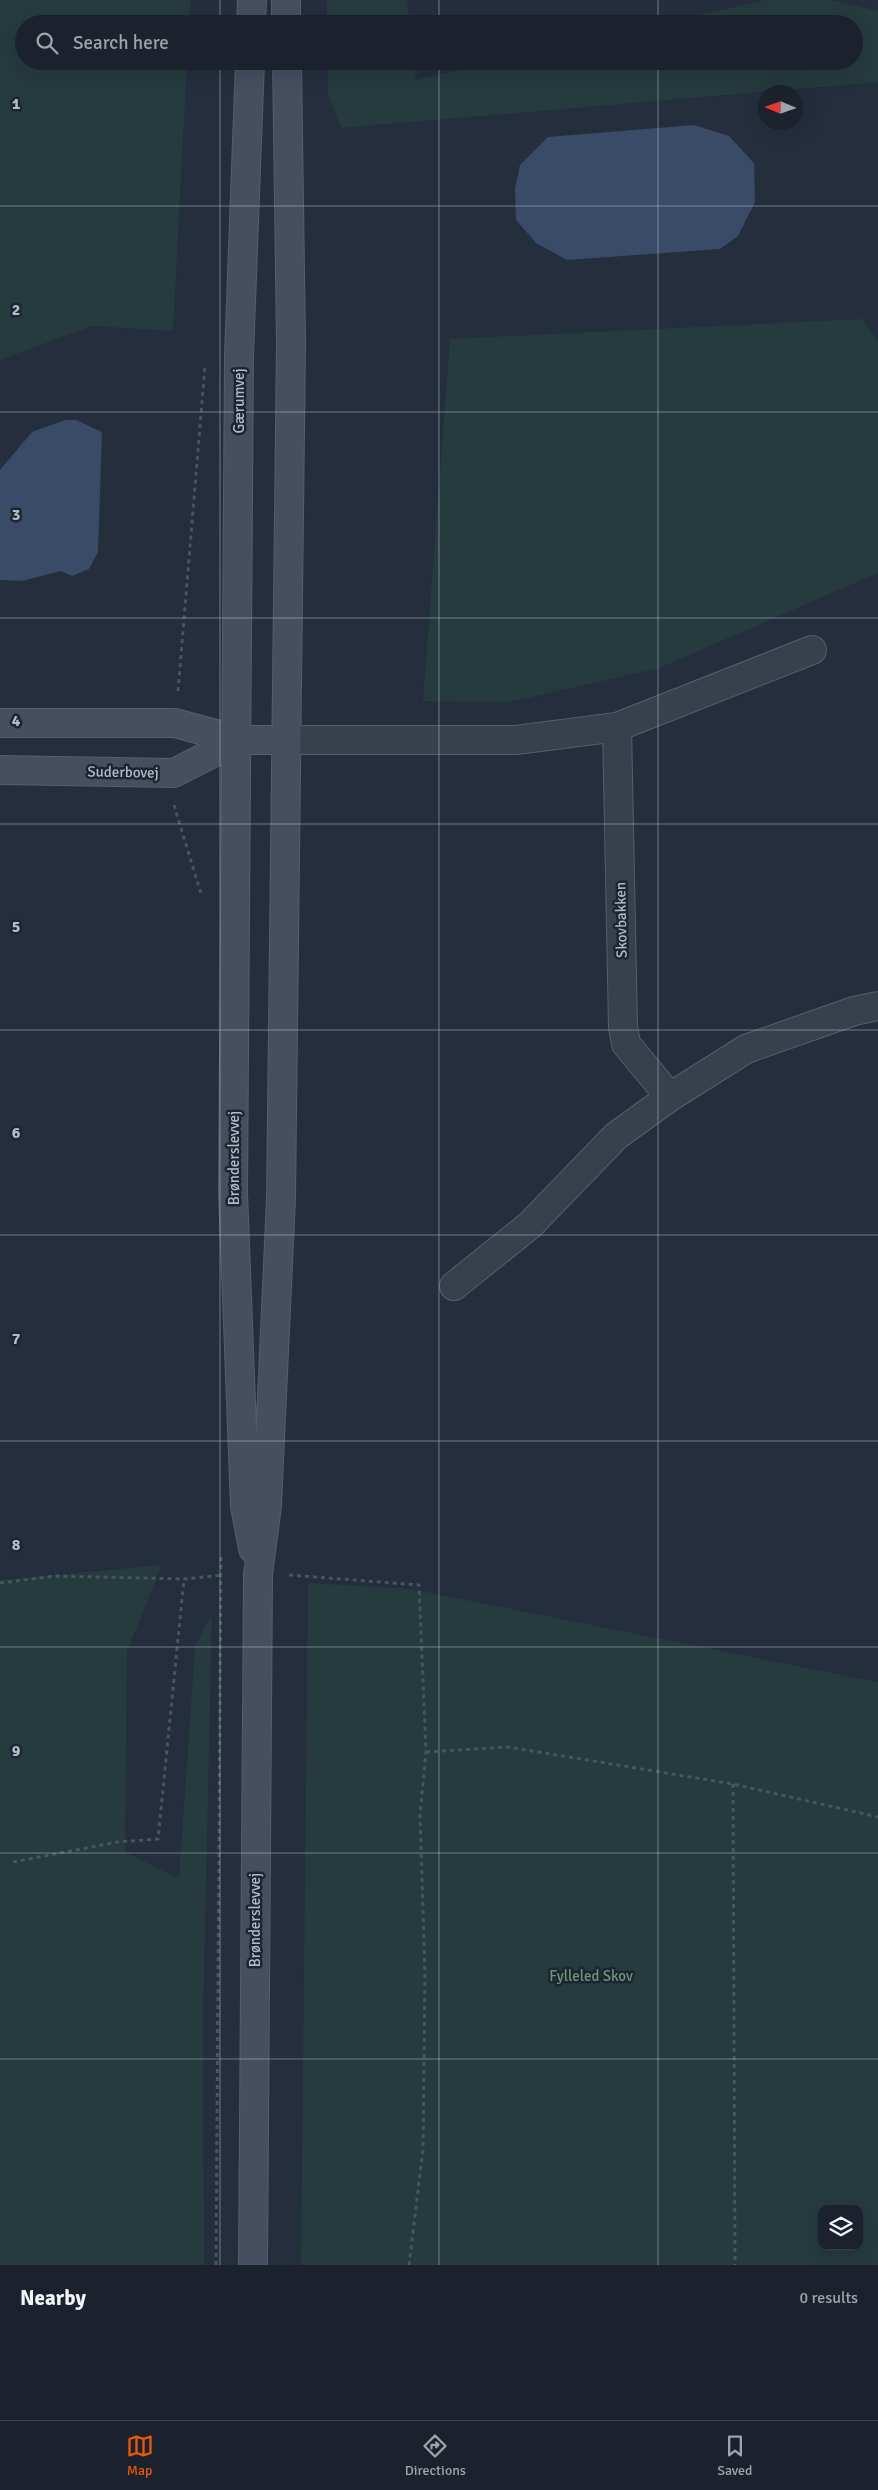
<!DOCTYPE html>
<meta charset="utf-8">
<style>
body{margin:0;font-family:Signika,sans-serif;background:#242a36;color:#f1f3f6}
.controls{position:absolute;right:15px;bottom:15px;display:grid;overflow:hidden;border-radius:10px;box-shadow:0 5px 20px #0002}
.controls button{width:45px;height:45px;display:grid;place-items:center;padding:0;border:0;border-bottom:1px solid #393f4a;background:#1b222e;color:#f1f3f6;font:25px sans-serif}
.compass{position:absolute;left:758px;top:85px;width:45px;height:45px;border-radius:50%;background:#1b222e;box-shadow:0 5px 20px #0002;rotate:272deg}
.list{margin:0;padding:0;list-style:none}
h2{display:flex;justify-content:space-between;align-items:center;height:65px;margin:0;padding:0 20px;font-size:21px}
h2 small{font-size:16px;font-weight:400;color:#a0a4aa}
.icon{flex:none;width:28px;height:28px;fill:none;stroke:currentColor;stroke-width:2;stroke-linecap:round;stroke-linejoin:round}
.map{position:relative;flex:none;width:878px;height:2265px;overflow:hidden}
.search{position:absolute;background:#1b222e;box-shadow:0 5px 20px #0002;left:15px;right:15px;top:15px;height:55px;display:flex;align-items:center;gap:12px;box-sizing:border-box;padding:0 18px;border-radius:28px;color:#a0a4aa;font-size:19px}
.sheet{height:155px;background:#1b222e}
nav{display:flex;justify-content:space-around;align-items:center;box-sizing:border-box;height:70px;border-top:1px solid #393f4a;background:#1b222e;font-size:14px;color:#a0a4aa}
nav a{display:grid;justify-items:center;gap:2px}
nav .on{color:#ea580c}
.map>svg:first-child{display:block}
.green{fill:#263b3e;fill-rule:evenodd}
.water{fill:#394b66}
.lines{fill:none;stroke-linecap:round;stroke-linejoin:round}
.street-casing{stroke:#565e6b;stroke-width:30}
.secondary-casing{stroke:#565e6b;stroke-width:30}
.path{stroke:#44585b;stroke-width:3;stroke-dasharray:4 4;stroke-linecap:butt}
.street{stroke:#38404d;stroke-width:28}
.secondary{stroke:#464f60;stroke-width:28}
.grid{fill:none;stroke:#b4bbc8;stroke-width:1;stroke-opacity:0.55}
.labels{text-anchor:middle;stroke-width:5;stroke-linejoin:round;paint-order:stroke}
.street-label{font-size:15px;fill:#b4bbc8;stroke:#1d2532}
.park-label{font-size:15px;fill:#6b9976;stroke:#1d2532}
.grid-label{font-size:16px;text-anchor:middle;font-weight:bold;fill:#b4bbc8;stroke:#1d2532;stroke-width:5;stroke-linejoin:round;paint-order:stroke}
</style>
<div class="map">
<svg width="878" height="2265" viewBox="0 0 878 2265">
<rect width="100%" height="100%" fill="#242e3d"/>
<path class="green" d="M0 0H191L189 24H24V61H187L173 331 92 326 0 360Z
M327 0H407L410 24H327Z
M765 0H829L878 11V82L341 128 328 94V61H414L416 80 497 61H854V24H661Z
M862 319 878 341V573L659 668 510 702 423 701 450 339Z
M162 1565 127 1651 125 1852 179 1879 195 1646 212 1613 203 2018 204 2265H0V1580Z
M308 1583 411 1589 878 1682V2265H301ZM822 2209H859V2246H822Z"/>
<path class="water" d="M694 125 729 136 754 163 755 202 738 236 720 249 567 260 536 243 516 220 515 188 520 165 548 137Z
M65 420H76L102 432 98 552 89 569 72 576 61 571 22 581 0 580V470L32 432Z"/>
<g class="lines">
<defs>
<path id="street" d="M617 727 623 1027 626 1044 670 1097
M285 740H516L617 727 812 650
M454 1286 530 1225 616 1136 670 1097 746 1049 854 1011 878 1006"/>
<path id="secondary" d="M286 0V24
M251 24 252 0
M250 61 239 356 233 1193 245 1506 253 1549
M0 723H175L238 740H285
M0 770 174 773 238 740
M253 2265 258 1575 267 1505 281 1199 291 343 287 61"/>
</defs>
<use href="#street" class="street-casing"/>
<use href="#secondary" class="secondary-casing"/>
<path class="path" d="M178 691 205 366
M174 805 202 897
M289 1575 419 1585 426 1752 420 1815 425 1974 423 2149 409 2265
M0 1583 56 1576 184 1579 223 1575
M426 1752 508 1747 733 1784 878 1817
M733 1784 735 2265
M13 1862 118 1842 158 1839 184 1579
M216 2265 221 1555"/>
<use href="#street" class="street"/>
<use href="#secondary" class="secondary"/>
</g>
<path class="grid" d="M220 0V24M439 0V24M658 0V24M220 61V2265M439 61V2265M658 61V2265M0 206H878M0 412H878M0 618H878M0 824H878M0 1030H878M0 1235H878M0 1441H878M0 1647H878M0 1853H878M0 2059H878"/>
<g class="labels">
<g class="street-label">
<text transform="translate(239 401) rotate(-90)" y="5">Gærumvej</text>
<text transform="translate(123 772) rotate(1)" y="5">Suderbovej</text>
<text transform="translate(621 920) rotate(-91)" y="5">Skovbakken</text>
<text transform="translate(234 1158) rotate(-90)" y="5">Brønderslevvej</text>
<text transform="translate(255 1920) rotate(-90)" y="5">Brønderslevvej</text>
</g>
<g class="park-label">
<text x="591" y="1981">Fylleled Skov</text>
</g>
</g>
<g class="grid-label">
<text x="16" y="109">1</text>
<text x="16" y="315">2</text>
<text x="16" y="520">3</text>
<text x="16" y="726">4</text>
<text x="16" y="932">5</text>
<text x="16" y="1138">6</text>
<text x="16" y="1344">7</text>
<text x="16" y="1550">8</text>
<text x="16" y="1756">9</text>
</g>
</svg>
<div class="controls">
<button><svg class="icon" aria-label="layers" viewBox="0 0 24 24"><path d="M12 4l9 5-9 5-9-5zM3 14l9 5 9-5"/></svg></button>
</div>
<svg class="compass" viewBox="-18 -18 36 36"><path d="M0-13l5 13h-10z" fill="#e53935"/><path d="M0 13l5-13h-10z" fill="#a0a4aa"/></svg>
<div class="search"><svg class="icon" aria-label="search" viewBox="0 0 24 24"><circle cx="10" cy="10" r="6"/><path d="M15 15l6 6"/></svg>Search here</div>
</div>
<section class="sheet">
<h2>Nearby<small>0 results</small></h2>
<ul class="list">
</ul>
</section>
<nav>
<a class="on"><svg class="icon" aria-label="map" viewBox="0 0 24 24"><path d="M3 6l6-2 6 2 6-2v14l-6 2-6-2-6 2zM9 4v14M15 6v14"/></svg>Map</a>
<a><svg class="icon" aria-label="directions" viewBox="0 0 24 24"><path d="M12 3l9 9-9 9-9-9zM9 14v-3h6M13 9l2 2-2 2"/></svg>Directions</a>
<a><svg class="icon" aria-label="saved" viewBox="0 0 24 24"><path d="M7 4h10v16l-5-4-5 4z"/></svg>Saved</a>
</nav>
